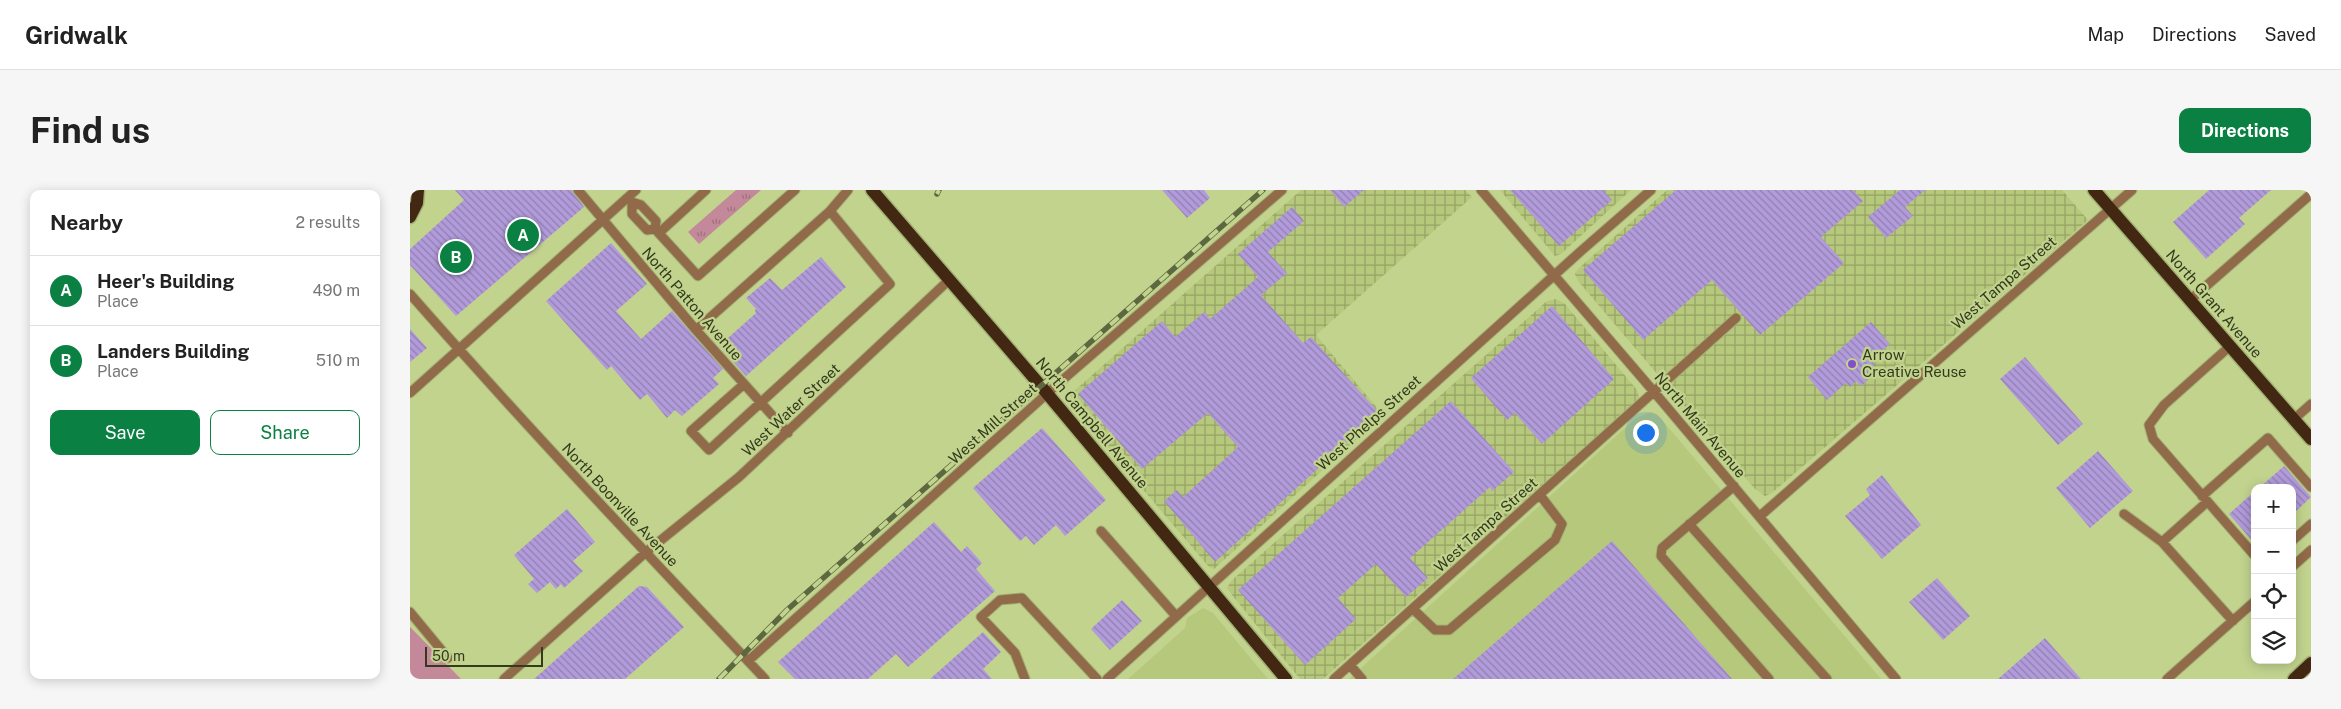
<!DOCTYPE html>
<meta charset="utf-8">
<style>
body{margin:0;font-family:"Public Sans",sans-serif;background:#f6f6f6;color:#222}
.controls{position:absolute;right:15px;bottom:15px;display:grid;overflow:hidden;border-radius:10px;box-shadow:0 2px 12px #0003}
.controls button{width:45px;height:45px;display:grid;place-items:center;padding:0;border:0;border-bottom:1px solid #e0e0e0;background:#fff;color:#222;font:25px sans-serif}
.scale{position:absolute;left:15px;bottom:12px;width:118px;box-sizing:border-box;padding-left:5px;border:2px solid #333a1e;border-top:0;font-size:14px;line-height:18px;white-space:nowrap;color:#333a1e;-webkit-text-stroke:4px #c2d38e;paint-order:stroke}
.you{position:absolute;left:1235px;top:242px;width:18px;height:18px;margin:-12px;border:4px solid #fff;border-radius:50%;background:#1a73e8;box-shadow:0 0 0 8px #1a73e833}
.badge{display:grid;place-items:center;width:32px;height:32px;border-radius:50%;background:#0b8043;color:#fff;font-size:16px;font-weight:700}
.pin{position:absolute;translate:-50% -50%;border:2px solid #fff;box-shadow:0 1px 5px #0006}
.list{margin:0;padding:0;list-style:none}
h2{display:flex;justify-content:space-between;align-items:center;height:65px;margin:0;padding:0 20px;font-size:21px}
h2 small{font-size:16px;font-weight:400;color:#767676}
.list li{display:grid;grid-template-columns:32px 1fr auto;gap:15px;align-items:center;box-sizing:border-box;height:70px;padding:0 20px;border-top:1px solid #e0e0e0}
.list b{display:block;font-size:19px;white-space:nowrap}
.list p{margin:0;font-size:16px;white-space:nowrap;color:#767676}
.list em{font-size:16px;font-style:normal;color:#767676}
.actions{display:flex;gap:10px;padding:15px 20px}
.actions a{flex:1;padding:11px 0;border:1px solid #0b8043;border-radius:10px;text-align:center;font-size:18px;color:#0b8043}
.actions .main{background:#0b8043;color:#fff}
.icon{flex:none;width:28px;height:28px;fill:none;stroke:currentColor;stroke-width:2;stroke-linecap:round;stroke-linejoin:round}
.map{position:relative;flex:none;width:1901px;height:489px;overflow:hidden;border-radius:10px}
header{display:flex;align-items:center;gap:30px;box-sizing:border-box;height:70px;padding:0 25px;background:#fff;border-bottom:1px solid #e0e0e0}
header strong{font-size:24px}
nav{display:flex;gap:28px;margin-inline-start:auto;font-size:18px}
.intro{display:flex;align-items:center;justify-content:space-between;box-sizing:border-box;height:120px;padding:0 30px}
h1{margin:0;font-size:35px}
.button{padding:12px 22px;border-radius:10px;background:#0b8043;color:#fff;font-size:18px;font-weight:700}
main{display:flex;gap:30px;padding:0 30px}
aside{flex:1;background:#fff;border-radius:10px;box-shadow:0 2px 12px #0003}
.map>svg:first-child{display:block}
.built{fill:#b6c87b}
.industrial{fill:url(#industrial-grid)}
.grass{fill:url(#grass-tufts)}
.park{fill:#c3889a}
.building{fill:url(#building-back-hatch)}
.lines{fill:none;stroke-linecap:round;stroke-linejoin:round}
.minor-casing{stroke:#a3b175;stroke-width:11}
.major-casing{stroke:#a3b175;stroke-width:15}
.minor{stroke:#916a49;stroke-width:9}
.major{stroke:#422812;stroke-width:12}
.rail-casing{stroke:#5e6840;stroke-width:5.5}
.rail{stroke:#c2d38e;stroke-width:4;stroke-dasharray:11;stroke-linecap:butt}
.poi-dot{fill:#8250c8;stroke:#c2d38e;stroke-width:2}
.labels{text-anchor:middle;stroke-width:4.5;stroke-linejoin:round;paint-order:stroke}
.street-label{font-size:15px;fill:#333a1e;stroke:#c2d38e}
.poi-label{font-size:15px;fill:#333a1e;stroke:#c2d38e;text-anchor:start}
</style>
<header>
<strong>Gridwalk</strong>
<nav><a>Map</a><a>Directions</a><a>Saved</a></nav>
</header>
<div class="intro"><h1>Find us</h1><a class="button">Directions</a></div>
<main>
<aside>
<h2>Nearby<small>2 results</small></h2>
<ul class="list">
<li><span class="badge">A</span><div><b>Heer's Building</b><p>Place</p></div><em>490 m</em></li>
<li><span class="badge">B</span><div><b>Landers Building</b><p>Place</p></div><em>510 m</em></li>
</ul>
<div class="actions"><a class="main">Save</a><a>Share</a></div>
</aside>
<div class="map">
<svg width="1901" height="489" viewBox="0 0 1901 489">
<defs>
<pattern id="industrial-grid" width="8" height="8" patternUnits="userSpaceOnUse" patternTransform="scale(1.25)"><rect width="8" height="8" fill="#b6c87b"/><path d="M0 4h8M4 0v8" fill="none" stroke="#95a364"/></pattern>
<pattern id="grass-tufts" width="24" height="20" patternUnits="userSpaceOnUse" patternTransform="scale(1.25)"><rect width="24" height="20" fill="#c3889a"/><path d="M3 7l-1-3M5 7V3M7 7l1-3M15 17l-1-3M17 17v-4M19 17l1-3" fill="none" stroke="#9f707d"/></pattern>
<pattern id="building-back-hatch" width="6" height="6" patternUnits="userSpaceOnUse" patternTransform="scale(1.25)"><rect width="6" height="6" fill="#b19bda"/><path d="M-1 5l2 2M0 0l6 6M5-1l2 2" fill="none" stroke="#917fb0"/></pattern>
</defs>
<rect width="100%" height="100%" fill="#c2d38e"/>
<path class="built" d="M1241 222 1247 224 1471 489H939L1226 228Z
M793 418 803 423 858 489H718L775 438 777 428Z"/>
<path class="industrial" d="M891 0H1055L1062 7 906 145 973 225 804 379 799 377 662 216 660 209 663 202Z
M1090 0H1221L1151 64 1145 66Z
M1257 0H1652L1678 30 1362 303 1355 306 1345 299 1168 91 1165 84 1168 79Z
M1146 109 1154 113 1228 201 1229 209 913 489H890L822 405 817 398 821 391 1137 111Z"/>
<path class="grass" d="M326 0H351L289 54 278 42Z"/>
<path class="park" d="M0 437 5 442 51 489H0Z"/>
<path class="building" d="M45 0H162L174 17 46 126 0 75V59L54 10Z
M752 0H794L800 8 777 28Z
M920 0H954L934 17Z
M1100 0H1193L1202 10 1149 56Z
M1266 0H1443L1453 11 1411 47 1434 73 1350 145 1302 90 1233 150 1173 80Z
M1490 0H1515L1495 17 1503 26 1476 48 1458 27Z
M1799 0H1861L1829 28 1835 34 1796 69 1763 32Z
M882 17 894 31 858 62 877 83 851 105 893 153 901 147 969 223 805 372 754 311 767 300 773 307 828 257 798 223 732 279 668 204 752 131 765 147 794 122 800 129 848 87 828 64Z
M201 53 237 94 206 121 231 149 262 121 313 179 303 188 309 194 272 226 265 220 257 228 237 204 230 210 201 176 197 180 136 111Z
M411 67 436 97 336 186 309 156 346 123 345 120 346 119 336 108 360 88 372 100Z
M1142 116 1204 189 1132 254 1105 223 1097 230 1061 188Z
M1461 132 1480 154 1461 170 1465 175 1459 180 1463 185 1451 196 1446 191 1440 197 1436 193 1417 210 1398 187Z
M0 139 17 158 0 172Z
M1615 167 1673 234 1648 255 1590 189Z
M1041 211 1104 282 1082 301 1080 297 1000 368 1018 388 996 407 966 374 928 408 946 429 895 475 828 400Z
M632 238 696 310 655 346 646 335 624 355 616 346 610 351 563 298Z
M1688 261 1723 301 1680 338 1646 298Z
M1874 276 1901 307 1882 325V298H1849Z
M1472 285 1511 335 1472 369 1435 326 1460 305 1456 299Z
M1845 301V354L1819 324Z
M157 319 185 352 163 371 173 381 154 398 151 394 146 399 140 392 127 403 118 394 124 389 104 365Z
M524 332 551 362 557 356 572 373 566 379 585 401 498 477 486 464 458 489H385L368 472Z
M1202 351 1322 489H1043Z
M1527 388 1560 426 1533 450 1499 412Z
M229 396 237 397 274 437 215 489H124Z
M712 410 732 431 700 460 681 439Z
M573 442 591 462 573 479 582 489H520Z
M1635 448 1671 489H1588Z"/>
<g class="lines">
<defs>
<path id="minor" d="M168 0 286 140 378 243
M1071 0 1245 203 1486 489
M218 8 222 12 231 15 246 31 245 39 288 86 385 0
M222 12V24L237 40 245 39
M249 43 296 0
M0 104C115 235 235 362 355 489
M1779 111 1901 4
M286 140 420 21
M1819 157 1754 215 1739 235 1743 249 1845 366
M334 194 281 241 299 260 480 94 420 21 438 0
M0 203 226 0
M1883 230 1901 214
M1324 296 1252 358 1251 366 1359 489
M1792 306 1858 248 1901 297
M1714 324 1752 352 1823 431
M1350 326 1722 0
M1279 334 1417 489
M691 341 766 426
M1882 351 1901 334
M1752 352 1797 312
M1882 377 1901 360
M1003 419 1025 440H1039L1145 350 1152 334 1130 305
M0 422 38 468
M338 471 649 193 872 0
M940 475 952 489
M94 489 235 363 329 287 539 90
M615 489 605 463 571 427 590 410 612 408 687 489
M697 489 1171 61 1241 0
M924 489 1326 128
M1757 489 1845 411"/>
<path id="major" d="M462 0 630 195 876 489
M1684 0 1901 249
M0 27 7 13 8 0
M1884 489 1901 473"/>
</defs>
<use href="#minor" class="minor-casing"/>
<use href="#major" class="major-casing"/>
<use href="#minor" class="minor"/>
<use href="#major" class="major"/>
<defs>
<path id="rail" d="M527 4 529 0
M309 489 377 420 853 0"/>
</defs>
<use href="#rail" class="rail-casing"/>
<use href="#rail" class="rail"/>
</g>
<circle class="poi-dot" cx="1442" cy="174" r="5"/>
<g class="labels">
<g class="street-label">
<text transform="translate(1594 93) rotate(-41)" y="5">West Tampa Street</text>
<text transform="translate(282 114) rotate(49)" y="5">North Patton Avenue</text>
<text transform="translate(1804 114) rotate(49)" y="5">North Grant Avenue</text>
<text transform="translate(381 220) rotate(-43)" y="5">West Water Street</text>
<text transform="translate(682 233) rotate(50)" y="5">North Campbell Avenue</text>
<text transform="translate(959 233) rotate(-42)" y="5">West Phelps Street</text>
<text transform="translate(583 234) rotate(-42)" y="5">West Mill Street</text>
<text transform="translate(1290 235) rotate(50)" y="5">North Main Avenue</text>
<text transform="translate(210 315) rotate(47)" y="5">North Boonville Avenue</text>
<text transform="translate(1076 335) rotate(-42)" y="5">West Tampa Street</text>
</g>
<g class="poi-label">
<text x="1452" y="170">Arrow<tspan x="1452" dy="17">Creative Reuse</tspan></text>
</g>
</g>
</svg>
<div class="controls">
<button>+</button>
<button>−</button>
<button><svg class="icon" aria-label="locate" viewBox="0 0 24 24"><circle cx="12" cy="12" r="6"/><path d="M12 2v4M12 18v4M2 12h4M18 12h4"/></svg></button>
<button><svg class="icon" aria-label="layers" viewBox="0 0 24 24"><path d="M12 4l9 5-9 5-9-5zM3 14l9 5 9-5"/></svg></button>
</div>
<div class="scale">50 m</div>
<div class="you"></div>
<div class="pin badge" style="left:113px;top:45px">A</div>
<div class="pin badge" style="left:46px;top:67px">B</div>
</div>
</main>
